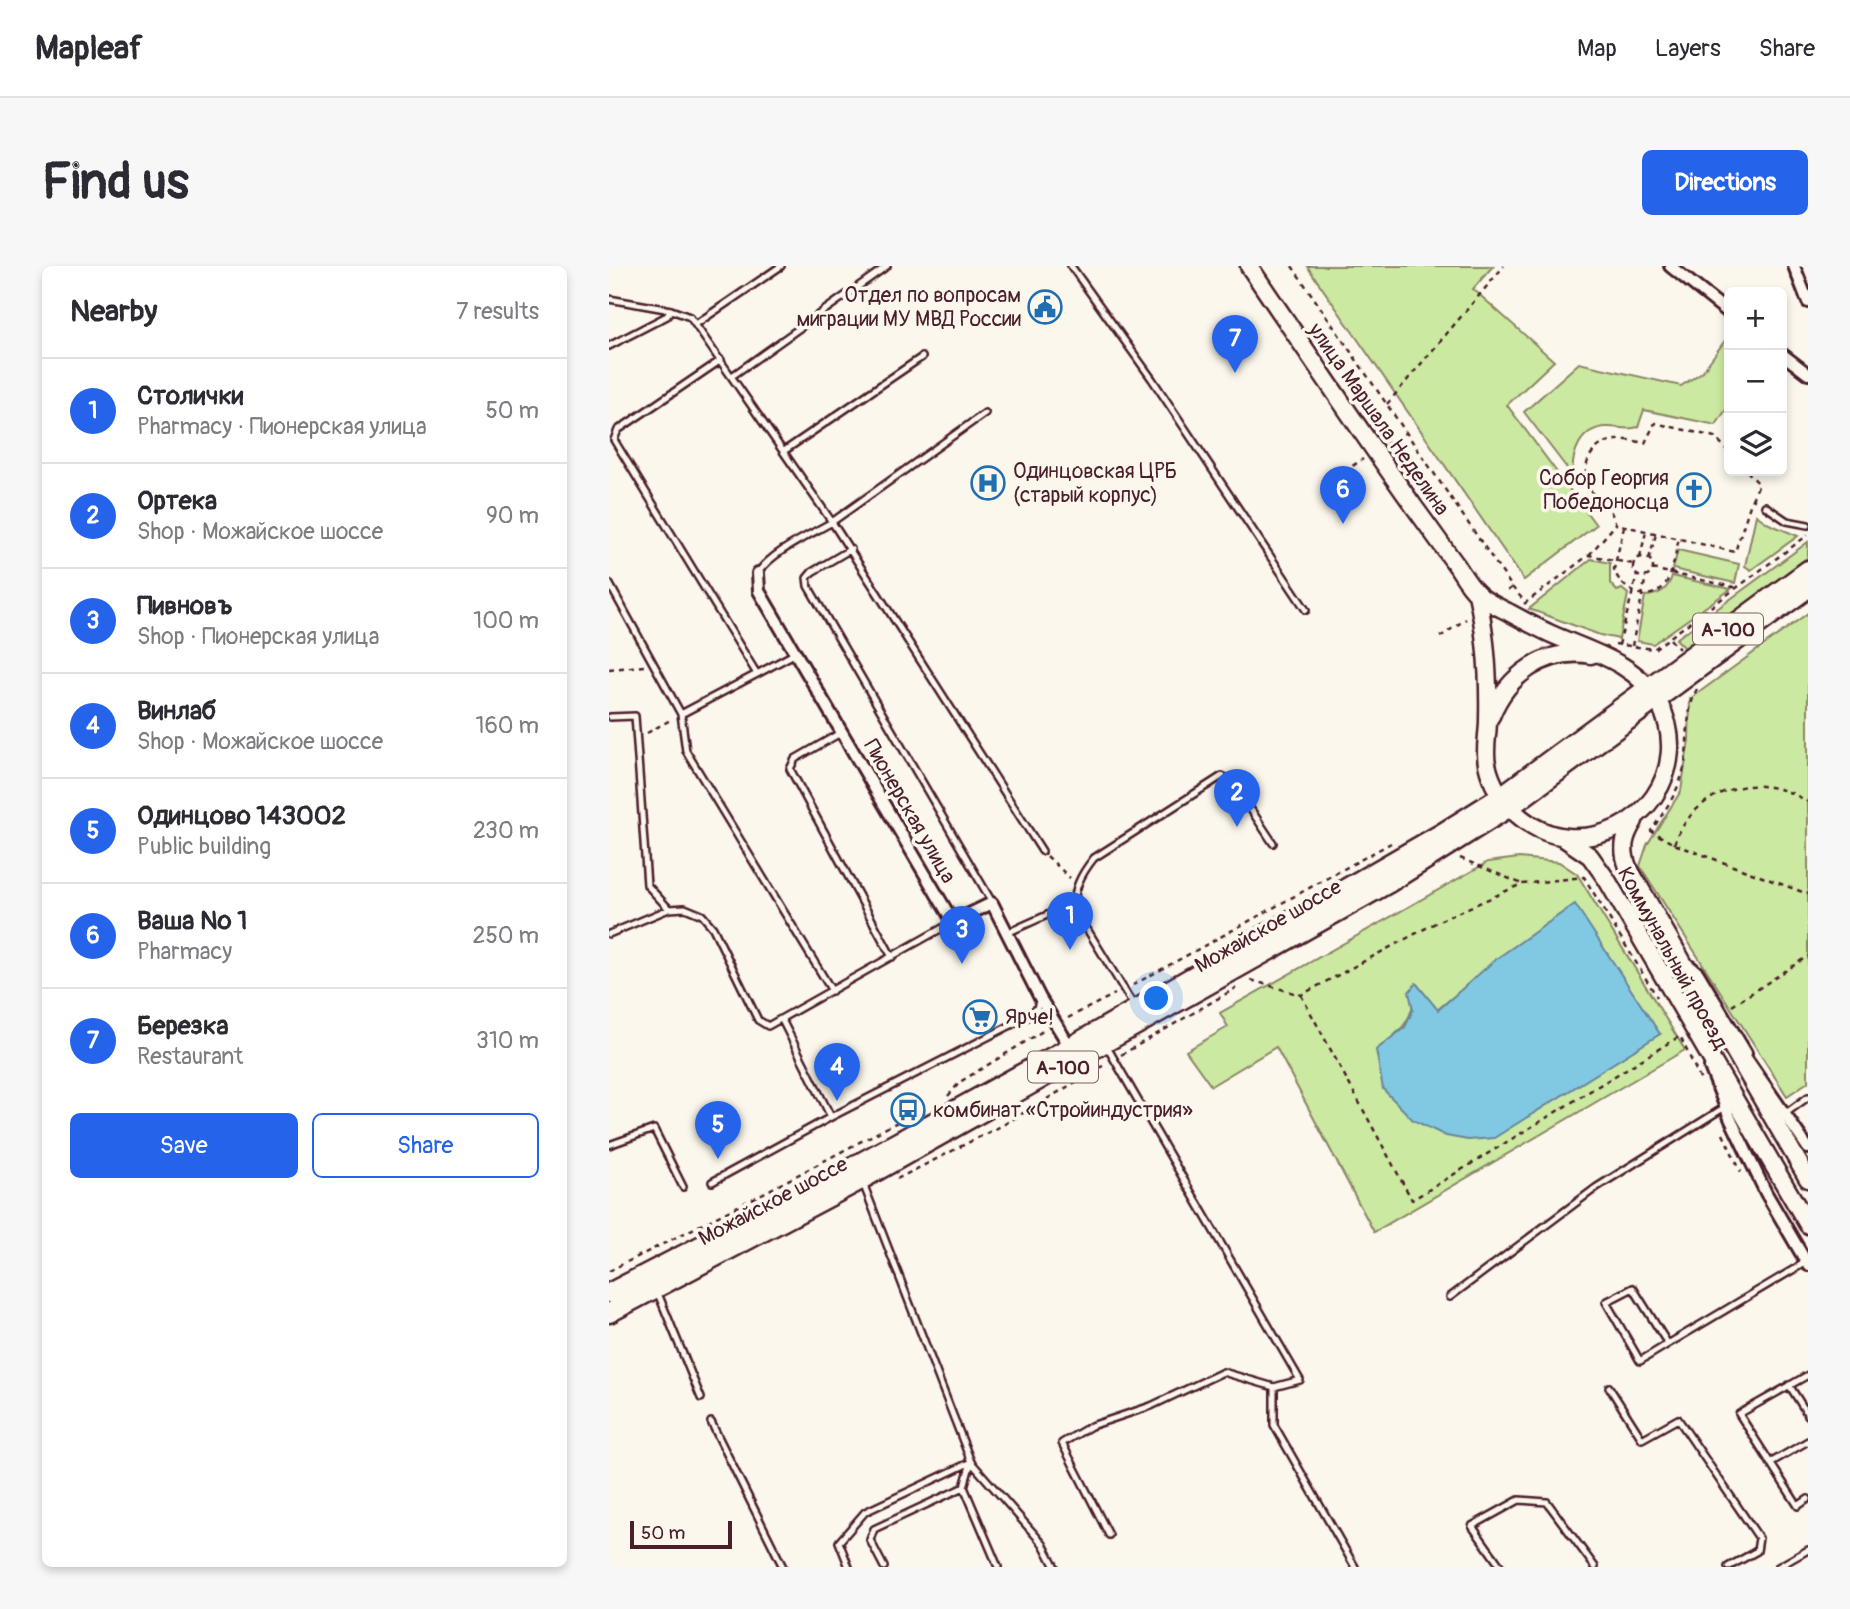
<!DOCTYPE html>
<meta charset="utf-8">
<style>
body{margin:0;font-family:Pangolin,sans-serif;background:#f7f7f7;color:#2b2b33}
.controls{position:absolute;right:21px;top:21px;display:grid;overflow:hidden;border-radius:10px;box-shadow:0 4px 10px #0003}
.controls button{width:63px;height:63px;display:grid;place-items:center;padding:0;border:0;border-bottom:2px solid #e1e1e2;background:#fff;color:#2b2b33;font:35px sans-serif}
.scale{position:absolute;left:21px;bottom:18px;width:102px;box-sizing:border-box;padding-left:7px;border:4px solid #4a1f2b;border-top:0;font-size:19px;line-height:24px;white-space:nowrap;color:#4a1f2b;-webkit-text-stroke:5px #fbf7ec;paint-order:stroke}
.you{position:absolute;left:548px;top:733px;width:24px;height:24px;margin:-18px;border:5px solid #fff;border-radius:50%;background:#1a73e8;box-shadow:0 0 0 10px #1a73e833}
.badge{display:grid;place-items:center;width:46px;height:46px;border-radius:50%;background:#2563eb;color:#fff;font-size:23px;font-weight:700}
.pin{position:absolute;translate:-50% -58px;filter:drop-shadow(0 2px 4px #0008)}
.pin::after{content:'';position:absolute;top:37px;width:24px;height:21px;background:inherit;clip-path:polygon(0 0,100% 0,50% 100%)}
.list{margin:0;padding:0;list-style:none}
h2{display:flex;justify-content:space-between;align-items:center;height:91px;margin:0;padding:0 28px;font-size:30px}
h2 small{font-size:23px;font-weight:400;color:#7c7c81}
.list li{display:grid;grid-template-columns:46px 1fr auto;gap:21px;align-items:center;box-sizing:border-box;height:105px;padding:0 28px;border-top:2px solid #e1e1e2}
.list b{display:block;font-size:26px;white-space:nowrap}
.list p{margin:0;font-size:23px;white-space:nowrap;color:#7c7c81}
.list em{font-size:23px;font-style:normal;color:#7c7c81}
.actions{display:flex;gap:14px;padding:21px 28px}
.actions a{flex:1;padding:16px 0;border:2px solid #2563eb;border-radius:10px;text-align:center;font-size:24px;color:#2563eb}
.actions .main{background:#2563eb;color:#fff}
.icon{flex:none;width:38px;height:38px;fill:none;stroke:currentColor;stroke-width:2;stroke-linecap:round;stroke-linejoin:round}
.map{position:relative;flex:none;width:1199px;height:1301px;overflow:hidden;border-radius:10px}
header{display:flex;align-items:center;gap:42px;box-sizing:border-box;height:98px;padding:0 35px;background:#fff;border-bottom:2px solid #e1e1e2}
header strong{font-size:33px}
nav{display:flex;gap:38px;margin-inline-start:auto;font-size:24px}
.intro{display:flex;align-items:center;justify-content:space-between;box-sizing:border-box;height:168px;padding:0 42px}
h1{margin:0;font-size:49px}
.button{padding:18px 32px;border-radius:10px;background:#2563eb;color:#fff;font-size:24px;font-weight:700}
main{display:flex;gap:42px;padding:0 42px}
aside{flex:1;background:#fff;border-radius:10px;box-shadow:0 4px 10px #0003}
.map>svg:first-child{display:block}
.green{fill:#cbe9a0;stroke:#8a8466;stroke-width:2;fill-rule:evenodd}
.water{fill:#81c9e2;stroke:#6b8599;stroke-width:2}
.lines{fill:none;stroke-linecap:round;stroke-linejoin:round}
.lane-casing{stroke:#4a1f2b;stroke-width:10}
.street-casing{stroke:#4a1f2b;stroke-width:16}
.secondary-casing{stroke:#4a1f2b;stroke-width:21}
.primary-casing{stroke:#4a1f2b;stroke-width:23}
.path{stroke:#4a1f2b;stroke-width:2.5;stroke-dasharray:5 5;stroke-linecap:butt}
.lane{stroke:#fbf7ec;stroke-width:5}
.street{stroke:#fbf7ec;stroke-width:10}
.secondary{stroke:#fbf7ec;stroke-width:16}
.primary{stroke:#fbf7ec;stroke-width:18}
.labels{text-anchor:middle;stroke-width:7;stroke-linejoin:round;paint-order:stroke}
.shield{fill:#fbf7ec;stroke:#7f6065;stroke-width:2}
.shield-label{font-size:19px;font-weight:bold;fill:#4a1f2b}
.poi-label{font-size:21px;fill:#4a1f2b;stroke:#fbf7ec;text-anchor:start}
.street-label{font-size:21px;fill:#4a1f2b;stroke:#fbf7ec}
</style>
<header>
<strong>Mapleaf</strong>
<nav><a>Map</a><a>Layers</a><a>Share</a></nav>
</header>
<div class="intro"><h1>Find us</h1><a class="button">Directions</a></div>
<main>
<aside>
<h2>Nearby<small>7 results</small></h2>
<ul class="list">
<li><span class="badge">1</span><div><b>Столички</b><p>Pharmacy · Пионерская улица</p></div><em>50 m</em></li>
<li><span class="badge">2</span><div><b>Ортека</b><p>Shop · Можайское шоссе</p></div><em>90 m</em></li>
<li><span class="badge">3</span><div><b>Пивновъ</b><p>Shop · Пионерская улица</p></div><em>100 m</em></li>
<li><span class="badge">4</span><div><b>Винлаб</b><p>Shop · Можайское шоссе</p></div><em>160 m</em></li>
<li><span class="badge">5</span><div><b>Одинцово 143002</b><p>Public building</p></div><em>230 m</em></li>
<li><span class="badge">6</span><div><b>Ваша № 1</b><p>Pharmacy</p></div><em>250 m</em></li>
<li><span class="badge">7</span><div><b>Березка</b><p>Restaurant</p></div><em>310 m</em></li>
</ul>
<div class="actions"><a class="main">Save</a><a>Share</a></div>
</aside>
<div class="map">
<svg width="1199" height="1301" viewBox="0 0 1199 1301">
<rect width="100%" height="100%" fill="#fbf7ec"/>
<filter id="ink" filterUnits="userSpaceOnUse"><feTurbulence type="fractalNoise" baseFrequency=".0143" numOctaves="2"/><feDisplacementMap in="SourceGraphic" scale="14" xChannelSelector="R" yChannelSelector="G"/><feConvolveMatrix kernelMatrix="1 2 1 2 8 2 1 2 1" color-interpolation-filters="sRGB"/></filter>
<g filter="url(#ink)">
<path class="green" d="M698 0H884L864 23 945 95 898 139 987 259 915 314Z
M1120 69V139L1107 159 1035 144 1029 161C1018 165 1008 160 996 161 971 163 962 188 964 210L915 146 970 97 1072 120 1093 106Z
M1147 249 1160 258 1189 270 1142 304 1136 300Z
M1199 276V291L1077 383 1067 373Z
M1069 284 1130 298 1126 317 1064 303Z
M982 293 1001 297V317L1008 325 1013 323 1019 328 1010 373 991 369 920 343Z
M1063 310 1122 323 1044 378 1028 375 1036 330C1050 329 1059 324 1063 310Z
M1199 347V816L1178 830 1031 600 1038 579 1072 525 1080 474 1081 433Z
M910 592 950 596 968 608 1076 784 765 966 667 781 602 820 577 785 619 761 611 747 879 596ZM808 718 828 744 855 722 1051 768 976 814 768 784C797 760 803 756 808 718Z"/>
<path class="water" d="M966 638 1051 768 885 872 859 874 837 870 804 854 774 823 767 784 796 761 804 744 800 726 807 717 829 744 887 693Z"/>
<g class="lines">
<defs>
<path id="lane" d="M462 0 543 113 697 344
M0 33 62 44 81 51 223 256C201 269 162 286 149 307
M87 58 172 0
M0 80 58 50 62 44
M123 110 278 0
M376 147 223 256 433 585
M175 185 313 91
M1156 240 1178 255 1199 259
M242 283 203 306 198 312 199 320 383 636
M0 317 72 448 148 408 5 174 9 164 112 94
M148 408 185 388
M72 448 77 485 223 725
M1 451 26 450 38 619 60 643
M233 466 186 493 181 503 283 691
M398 667 465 637
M0 668 60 643 76 642 93 649 104 662 149 754 159 760 344 656
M525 740 467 645C462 625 473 607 485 592L613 510 623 515 664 577
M173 754 222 851
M498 781 691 1114 665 1121 614 1106 542 1140 482 1160 453 1177 500 1269
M1177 847 1199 831
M0 879 45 863 74 921
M103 916 222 851 418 751 428 742 431 732
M48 1025 92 1132
M841 1031 988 921 1116 841
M1059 1078 1031 1095 997 1036 1024 1022 1059 1078 1197 996
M1199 1109 1130 1148 1189 1240 1199 1233
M1180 1119 1199 1149
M665 1121V1159L746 1301
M1000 1121 1033 1173 1069 1153 1150 1272 1148 1285 1119 1301
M102 1156 174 1301
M362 1196 434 1278 446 1301
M362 1196 355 1221 389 1301
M1161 1197 1199 1175
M240 1301 230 1276 256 1246 362 1196 254 917
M275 1301 261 1274 265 1263 355 1221
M892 1301 863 1260 910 1234 938 1236 986 1301
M1169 1301 1199 1284"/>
<path id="street" d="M1061 0 1120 47
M1185 0 1199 36
M1173 88 1199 108
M149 307 150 325 344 656 383 637 431 732 461 781
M1054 712C1060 701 1070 699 1082 701L1089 707 1137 787
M1131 783 1199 882
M1101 801 1121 852 1157 927 1199 999"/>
<path id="secondary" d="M640 0C695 81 749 162 806 242 820 261 834 281 848 300 854 309 860 320 868 327 876 336 890 341 901 347 914 354 927 361 940 367 979 385 1028 396 1050 437 1085 503 1032 576 959 571 921 568 886 536 878 498 875 483 879 469 879 454 880 413 877 368 868 328
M882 450C898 410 936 381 982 389
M1025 555C1015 571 1012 583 1019 601L1199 913
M956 573 981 590 998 614 1199 959"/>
<path id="primary" d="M0 1027 227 910 461 781 833 567 892 530 1199 304
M0 1047 252 914 780 617 901 541 1199 322"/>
</defs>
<use href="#lane" class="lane-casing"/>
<use href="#street" class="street-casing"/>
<use href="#secondary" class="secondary-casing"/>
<use href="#primary" class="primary-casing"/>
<path class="path" d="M683 0 903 321 896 327
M778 138 895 0
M777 178 798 166
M1120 186 1106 171 1046 157 1036 177C1025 175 1013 172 1002 175 980 180 971 203 981 223 986 233 994 235 1000 243 1003 247 1005 254 1007 258L1126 286 1143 233 1150 236
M1138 205 1150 218 1143 233
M727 211 754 193
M1015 261 1005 303C1011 324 1041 341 1057 317 1065 305 1066 286 1070 273
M980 289 1007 258
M1031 291 1037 266
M1024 301a10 10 0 1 1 20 0a10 10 0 1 1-20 0Z
M1040 293 1047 268
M1043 303 1129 322
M903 321 917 337
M915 338 980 289 1024 298
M831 371 857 353
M1061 373 1070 383
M1006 378 1045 383 1199 269
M1010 379 1028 309
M1023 380 1037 310
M0 403 35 400
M1088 423C1076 446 1080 472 1076 497 1071 524 1057 543 1042 565L1065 578 1199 628
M38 467 63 453
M1065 578C1086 522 1149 503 1199 536
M438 590 461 612
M851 592 913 618
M642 714 692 729 832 654 913 618 975 611 1048 731
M524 719 782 577
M692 729 803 934 1071 770 1093 817
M1123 740 1199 690
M459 752 506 728
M512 789 627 722
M339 830 351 816 437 763
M1114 868 1132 906
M288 913 394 859 497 798
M0 1005 149 930 311 844"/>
<use href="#lane" class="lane"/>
<use href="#street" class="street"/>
<use href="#secondary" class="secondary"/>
<use href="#primary" class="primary"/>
</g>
</g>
<defs>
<symbol id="civic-ring" viewBox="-11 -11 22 22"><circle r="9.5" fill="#fbf7ec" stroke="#1f6fb2" stroke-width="1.5"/><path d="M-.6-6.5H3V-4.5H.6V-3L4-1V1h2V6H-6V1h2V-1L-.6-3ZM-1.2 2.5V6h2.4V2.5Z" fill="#1f6fb2"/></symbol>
<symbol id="hospital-ring" viewBox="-11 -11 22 22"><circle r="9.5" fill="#fbf7ec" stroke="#1f6fb2" stroke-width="1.5"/><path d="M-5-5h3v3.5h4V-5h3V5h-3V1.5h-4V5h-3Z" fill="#1f6fb2"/></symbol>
<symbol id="church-ring" viewBox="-11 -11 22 22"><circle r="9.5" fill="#fbf7ec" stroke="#1f6fb2" stroke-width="1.5"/><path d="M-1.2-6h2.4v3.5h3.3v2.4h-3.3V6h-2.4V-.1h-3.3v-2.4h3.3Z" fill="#1f6fb2"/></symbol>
<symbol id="supermarket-ring" viewBox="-11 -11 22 22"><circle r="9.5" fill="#fbf7ec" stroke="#1f6fb2" stroke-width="1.5"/><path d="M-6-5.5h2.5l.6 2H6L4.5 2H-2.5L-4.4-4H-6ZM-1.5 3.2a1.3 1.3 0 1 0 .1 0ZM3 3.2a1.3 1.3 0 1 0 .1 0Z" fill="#1f6fb2"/></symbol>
<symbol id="bus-ring" viewBox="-11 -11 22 22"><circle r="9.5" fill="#fbf7ec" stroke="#1f6fb2" stroke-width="1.5"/><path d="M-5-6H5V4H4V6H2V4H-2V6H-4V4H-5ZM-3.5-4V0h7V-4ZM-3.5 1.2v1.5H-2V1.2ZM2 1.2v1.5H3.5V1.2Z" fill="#1f6fb2"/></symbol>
</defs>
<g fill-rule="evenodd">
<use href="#civic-ring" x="417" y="22" width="38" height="38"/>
<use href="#hospital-ring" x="360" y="198" width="38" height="38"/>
<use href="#church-ring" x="1066" y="205" width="38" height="38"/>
<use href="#supermarket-ring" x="352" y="732" width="38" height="38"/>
<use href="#bus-ring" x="280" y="825" width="38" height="38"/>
</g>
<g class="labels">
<g class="shield">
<rect x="1084" y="347.5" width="70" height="31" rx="5"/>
<rect x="419" y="785.5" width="70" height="31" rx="5"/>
</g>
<g class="shield-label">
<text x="1119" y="370">А-100</text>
<text x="454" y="808">А-100</text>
</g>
<g class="poi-label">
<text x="412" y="36" text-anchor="end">Отдел по вопросам<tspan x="412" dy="24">миграции МУ МВД России</tspan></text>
<text x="404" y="212">Одинцовская ЦРБ<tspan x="404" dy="24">(старый корпус)</tspan></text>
<text x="1060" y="219" text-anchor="end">Собор Георгия<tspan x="1060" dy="24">Победоносца</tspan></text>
<text x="396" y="758">Ярче!</text>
<text x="324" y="851">комбинат «Стройиндустрия»</text>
</g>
<g class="street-label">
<text transform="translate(770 153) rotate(55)" y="7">улица Маршала Неделина</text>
<text transform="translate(301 545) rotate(60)" y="7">Пионерская улица</text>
<text transform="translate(659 660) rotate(-30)" y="7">Можайское шоссе</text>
<text transform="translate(1064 692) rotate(61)" y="7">Коммунальный проезд</text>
<text transform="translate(164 935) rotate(-28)" y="7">Можайское шоссе</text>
</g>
</g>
</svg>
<div class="controls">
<button>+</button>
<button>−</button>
<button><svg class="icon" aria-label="layers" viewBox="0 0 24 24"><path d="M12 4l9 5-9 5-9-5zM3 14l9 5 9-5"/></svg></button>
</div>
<div class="scale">50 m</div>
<div class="you"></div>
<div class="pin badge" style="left:461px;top:684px">1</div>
<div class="pin badge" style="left:628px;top:561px">2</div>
<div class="pin badge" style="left:353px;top:698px">3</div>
<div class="pin badge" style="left:228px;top:835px">4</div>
<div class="pin badge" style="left:109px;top:893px">5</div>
<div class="pin badge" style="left:734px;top:258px">6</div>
<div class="pin badge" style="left:626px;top:107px">7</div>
</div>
</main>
